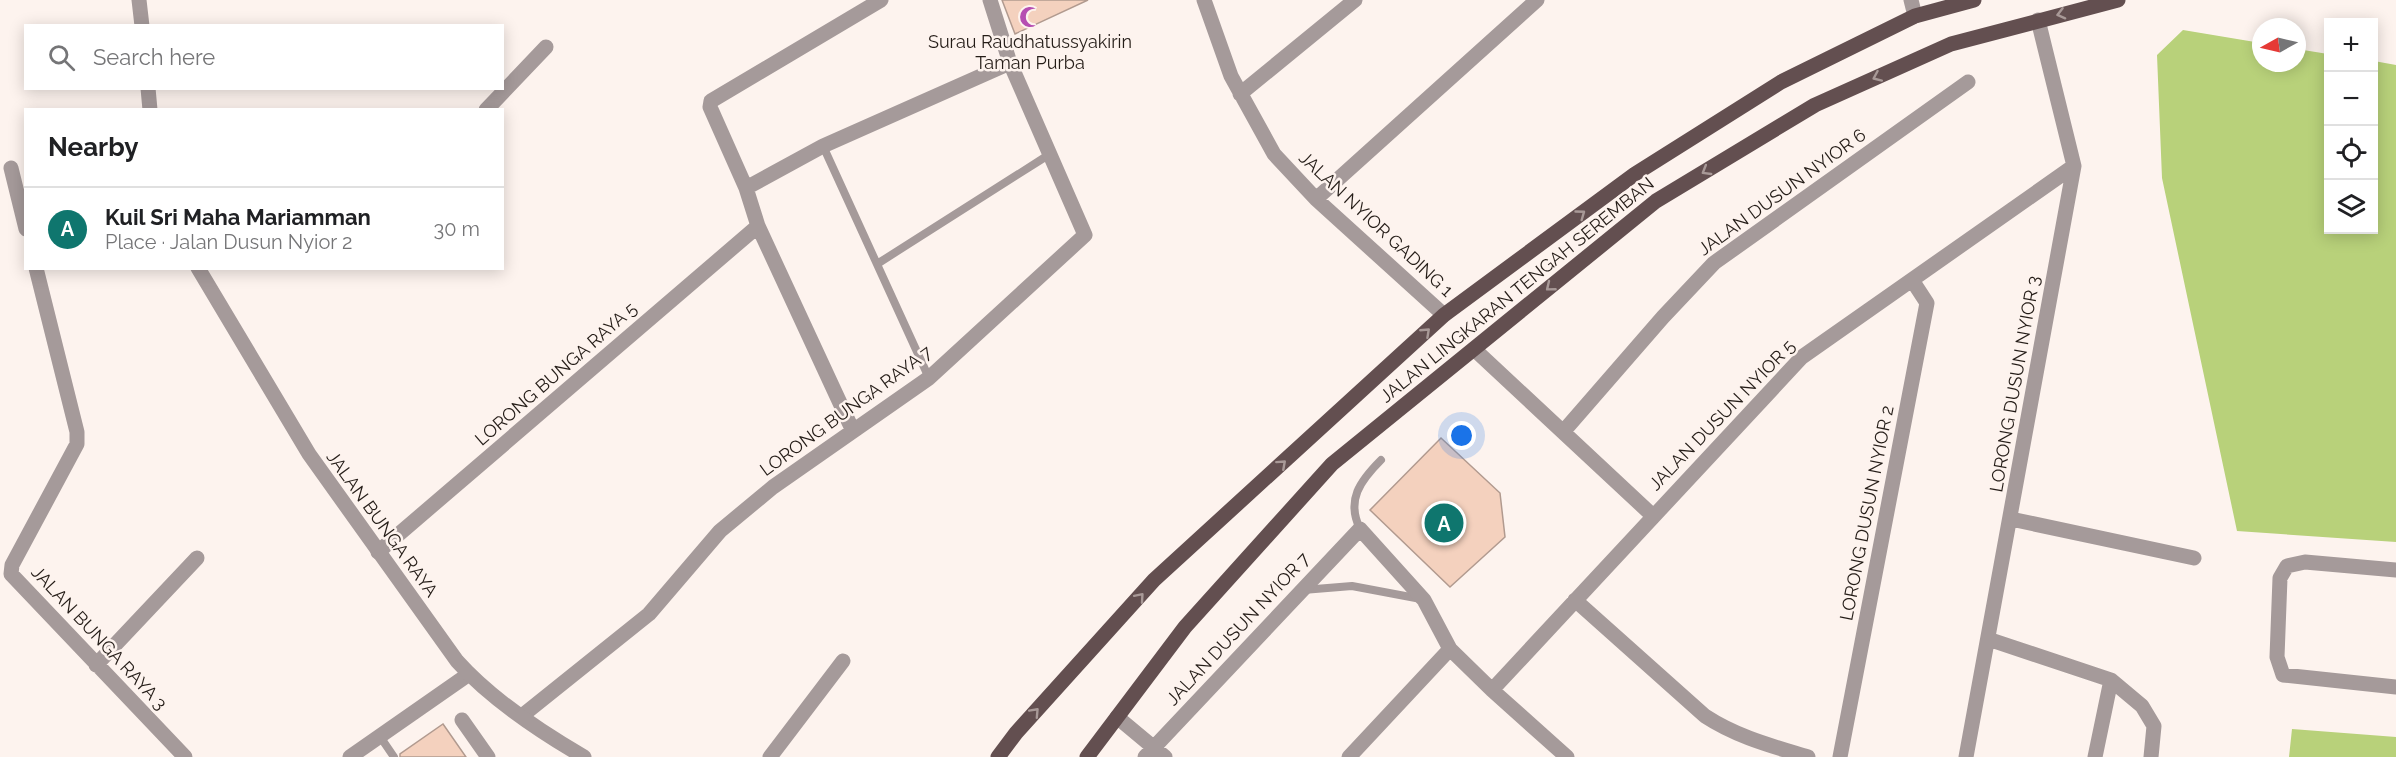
<!DOCTYPE html>
<meta charset="utf-8">
<style>
body{margin:0;font-family:Raleway,sans-serif;background:#f6f6f6;color:#202124}
.controls{position:absolute;right:18px;top:18px;display:grid;overflow:hidden;border-radius:0px;box-shadow:0 3px 15px #0003}
.controls button{width:54px;height:54px;display:grid;place-items:center;padding:0;border:0;border-bottom:2px solid #e0e0e0;background:#fff;color:#202124;font:30px sans-serif}
.compass{position:absolute;left:2252px;top:18px;width:54px;height:54px;border-radius:50%;background:#fff;box-shadow:0 3px 15px #0003;rotate:262deg}
.you{position:absolute;left:1462px;top:436px;width:21px;height:21px;margin:-15px;border:4px solid #fff;border-radius:50%;background:#1a73e8;box-shadow:0 0 0 9px #1a73e833}
.badge{display:grid;place-items:center;width:39px;height:39px;border-radius:50%;background:#0f766e;color:#fff;font-size:20px;font-weight:700}
.pin{position:absolute;translate:-50% -50%;border:3px solid #fff;box-shadow:0 2px 6px #0006}
.list{margin:0;padding:0;list-style:none}
h2{display:flex;justify-content:space-between;align-items:center;height:78px;margin:0;padding:0 24px;font-size:26px}
h2 small{font-size:20px;font-weight:400;color:#757577}
.list li{display:grid;grid-template-columns:39px 1fr auto;gap:18px;align-items:center;box-sizing:border-box;height:84px;padding:0 24px;border-top:2px solid #e0e0e0}
.list b{display:block;font-size:22px;white-space:nowrap}
.list p{margin:0;font-size:20px;white-space:nowrap;color:#757577}
.list em{font-size:20px;font-style:normal;color:#757577}
.icon{flex:none;width:33px;height:33px;fill:none;stroke:currentColor;stroke-width:2;stroke-linecap:round;stroke-linejoin:round}
.map{position:relative;flex:none;width:2396px;height:757px;overflow:hidden}
.search{position:absolute;background:#fff;box-shadow:0 3px 15px #0003;left:24px;top:24px;width:480px;height:66px;display:flex;align-items:center;gap:15px;box-sizing:border-box;padding:0 21px;border-radius:0px;color:#757577;font-size:22px}
.panel{position:absolute;background:#fff;box-shadow:0 3px 15px #0003;left:24px;top:108px;width:480px;height:162px;border-radius:0px}
.map>svg:first-child{display:block}
.green{fill:#b8d17a}
.building{fill:#f4d1be;stroke:#b19a8f;stroke-width:1.5}
.lines{fill:none;stroke-linecap:round;stroke-linejoin:round}
.service{stroke:#a59a9a;stroke-width:8}
.minor{stroke:#a59a9a;stroke-width:15}
.tertiary{stroke:#a59a9a;stroke-width:15}
.primary{stroke:#634f50;stroke-width:15}
.oneway{stroke:#a89997}
.labels{text-anchor:middle;stroke-width:5;stroke-linejoin:round;paint-order:stroke}
.poi-label{font-size:18px;fill:#241c17;stroke:#fdf3ee}
.street-label{font-size:18px;fill:#241c17;stroke:#fdf3ee}
</style>
<div class="map">
<svg width="2396" height="757" viewBox="0 0 2396 757">
<rect width="100%" height="100%" fill="#fdf3ee"/>
<path class="green" d="M2183 30 2261 43V63H2297V49L2328 54V230H2374V61L2396 65V542L2237 531 2162 178 2157 55Z
M2292 729 2396 737V757H2289Z"/>
<path class="building" d="M1002 0H1088L1015 34Z
M1441 438 1500 493 1505 537 1450 587 1370 510Z
M443 724 466 757H400V754Z"/>
<g class="lines">
<path class="service" d="M823 146 929 378
M877 264 1050 154
M1360 529C1346 500 1360 481 1381 460
M1303 590 1352 586 1421 599
M379 735 394 757"/>
<path class="minor" d="M1204 0 1231 76 1274 154 1316 199 1444 315
M1911 0 1915 16
M1240 94 1355 0
M486 110 546 47
M11 168 26 229
M746 188 823 146 1010 63
M1316 199 1537 0
M36 268 77 432V444L12 565 11 574 185 757
M1474 349 1652 515
M853 431 758 226 746 188 710 107 711 101 881 0
M1563 432 1663 317 1714 263 1968 82
M2011 519 2194 558
M378 552 758 226
M2396 570 2305 562 2287 566 2280 578 2277 657 2283 675 2396 687
M1575 600 1705 716C1737 737 1772 746 1808 757
M1988 639 2111 680 2142 706 2154 726 2151 757
M96 665 197 558
M1492 690 1802 357 2074 166
M523 715 649 614 720 531 773 487 929 378 1085 235 1010 63 990 0
M1117 717 1165 757
M462 720 488 757
M350 757 469 674
M770 757 843 661
M1145 757 1360 529 1424 600 1450 649 1492 690 1567 757
M1349 757 1450 649
M1840 757 1927 303 1912 280
M1966 757 2074 166 2038 20
M2095 757 2111 680"/>
<path class="tertiary" d="M139 0 142 26
M148 88 150 110
M198 268 309 454 457 661C490 698 541 732 584 757"/>
<path class="primary" d="M998 757 1016 733 1154 580 1444 315 1635 174 1781 82 1915 16 1974 0
M1087 757 1185 627 1332 464 1656 201 1815 105 1951 44 2118 0"/>
</g>
<defs><path id="oneway-chevron" d="M-2-3.5L2.5 0L-2 3.5" fill="none" stroke-width="1.6" stroke-linecap="round" stroke-linejoin="round" transform="scale(1.5)"/></defs>
<g class="oneway">
<use href="#oneway-chevron" transform="translate(2061 14) rotate(166)"/>
<use href="#oneway-chevron" transform="translate(1877 77) rotate(156)"/>
<use href="#oneway-chevron" transform="translate(1706 171) rotate(149)"/>
<use href="#oneway-chevron" transform="translate(1581 214) rotate(-36)"/>
<use href="#oneway-chevron" transform="translate(1550 287) rotate(141)"/>
<use href="#oneway-chevron" transform="translate(1426 332) rotate(-43)"/>
<use href="#oneway-chevron" transform="translate(1282 464) rotate(-42)"/>
<use href="#oneway-chevron" transform="translate(1140 597) rotate(-49)"/>
<use href="#oneway-chevron" transform="translate(1035 712) rotate(-47)"/>
</g>
<defs>
<symbol id="mosque-bare" viewBox="-9 -9 18 18"><path d="M3.5-4.9A6 6 0 1 0 3.5 4.9A5 5 0 1 1 3.5-4.9Z" fill="#b64eb2" stroke="#fdf3ee" stroke-width="2.5" paint-order="stroke"/></symbol>
</defs>
<g fill-rule="evenodd">
<use href="#mosque-bare" x="1015" y="2" width="30" height="30"/>
</g>
<g class="labels">
<g class="poi-label">
<text x="1030" y="48">Surau Raudhatussyakirin<tspan x="1030" dy="21">Taman Purba</tspan></text>
</g>
<g class="street-label">
<text transform="translate(1782 192) rotate(-36)" y="6">JALAN DUSUN NYIOR 6</text>
<text transform="translate(1376 224) rotate(43)" y="6">JALAN NYIOR GADING 1</text>
<text transform="translate(1517 290) rotate(-39)" y="6">JALAN LINGKARAN TENGAH SEREMBAN</text>
<text transform="translate(556 374) rotate(-41)" y="6">LORONG BUNGA RAYA 5</text>
<text transform="translate(2015 384) rotate(-80)" y="6">LORONG DUSUN NYIOR 3</text>
<text transform="translate(846 411) rotate(-36)" y="6">LORONG BUNGA RAYA 7</text>
<text transform="translate(1722 415) rotate(-46)" y="6">JALAN DUSUN NYIOR 5</text>
<text transform="translate(1867 513) rotate(-79)" y="6">LORONG DUSUN NYIOR 2</text>
<text transform="translate(382 524) rotate(54)" y="6">JALAN BUNGA RAYA</text>
<text transform="translate(1238 629) rotate(-47)" y="6">JALAN DUSUN NYIOR 7</text>
<text transform="translate(99 638) rotate(47)" y="6">JALAN BUNGA RAYA 3</text>
</g>
</g>
</svg>
<div class="controls">
<button>+</button>
<button>−</button>
<button><svg class="icon" aria-label="locate" viewBox="0 0 24 24"><circle cx="12" cy="12" r="6"/><path d="M12 2v4M12 18v4M2 12h4M18 12h4"/></svg></button>
<button><svg class="icon" aria-label="layers" viewBox="0 0 24 24"><path d="M12 4l9 5-9 5-9-5zM3 14l9 5 9-5"/></svg></button>
</div>
<svg class="compass" viewBox="-18 -18 36 36"><path d="M0-13l5 13h-10z" fill="#e53935"/><path d="M0 13l5-13h-10z" fill="#757577"/></svg>
<div class="you"></div>
<div class="pin badge" style="left:1444px;top:523px">A</div>
<div class="search"><svg class="icon" aria-label="search" viewBox="0 0 24 24"><circle cx="10" cy="10" r="6"/><path d="M15 15l6 6"/></svg>Search here</div>
<section class="panel">
<h2>Nearby<small></small></h2>
<ul class="list">
<li><span class="badge">A</span><div><b>Kuil Sri Maha Mariamman</b><p>Place · Jalan Dusun Nyior 2</p></div><em>30 m</em></li>
</ul>
</section>
</div>
